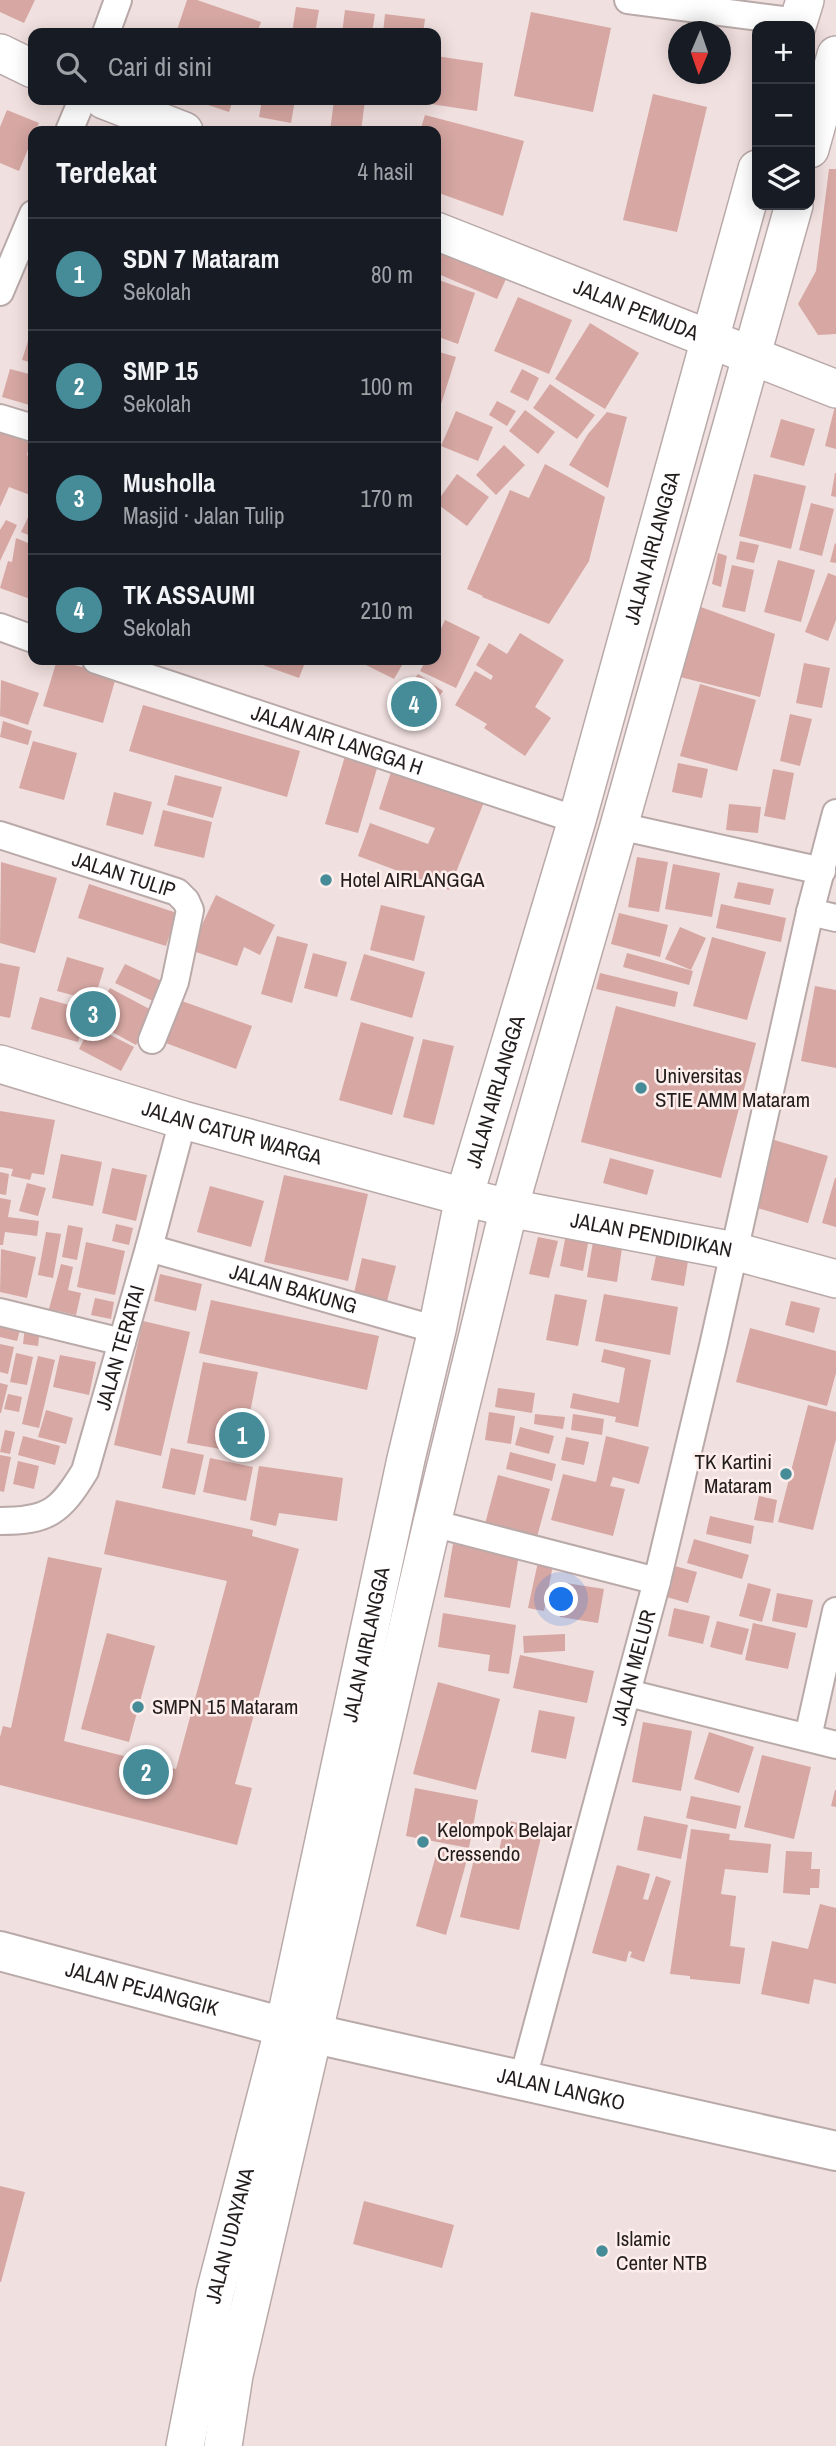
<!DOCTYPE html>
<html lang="id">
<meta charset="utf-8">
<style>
body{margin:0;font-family:"Archivo Narrow",sans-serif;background:#20242c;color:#f1f3f6}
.controls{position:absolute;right:21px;top:21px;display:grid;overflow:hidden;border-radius:14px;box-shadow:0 4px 18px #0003}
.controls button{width:63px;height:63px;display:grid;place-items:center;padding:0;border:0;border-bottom:2px solid #363941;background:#171b24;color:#f1f3f6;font:35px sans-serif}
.compass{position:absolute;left:668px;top:21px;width:63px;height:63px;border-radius:50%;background:#171b24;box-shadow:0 4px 18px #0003;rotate:182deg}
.you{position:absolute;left:562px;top:1600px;width:24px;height:24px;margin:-18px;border:5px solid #fff;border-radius:50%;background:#1a73e8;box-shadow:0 0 0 10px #1a73e833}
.badge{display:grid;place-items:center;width:46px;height:46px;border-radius:50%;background:#468b98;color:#fff;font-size:23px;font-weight:700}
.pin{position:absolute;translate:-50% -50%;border:4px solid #fff;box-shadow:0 2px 7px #0006}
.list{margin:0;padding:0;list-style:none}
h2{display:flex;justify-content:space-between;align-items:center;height:91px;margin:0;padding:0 28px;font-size:30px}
h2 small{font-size:23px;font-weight:400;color:#9ea1a6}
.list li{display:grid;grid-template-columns:46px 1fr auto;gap:21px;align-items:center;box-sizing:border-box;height:112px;padding:0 28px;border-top:2px solid #363941}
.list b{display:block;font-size:26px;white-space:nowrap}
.list p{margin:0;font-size:23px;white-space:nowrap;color:#9ea1a6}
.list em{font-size:23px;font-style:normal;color:#9ea1a6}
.icon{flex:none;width:38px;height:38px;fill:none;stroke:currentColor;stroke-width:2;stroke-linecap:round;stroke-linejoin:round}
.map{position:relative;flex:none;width:836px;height:2446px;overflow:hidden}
.search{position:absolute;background:#171b24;box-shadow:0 4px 18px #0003;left:28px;top:28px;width:413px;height:77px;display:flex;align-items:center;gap:18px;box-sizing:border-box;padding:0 24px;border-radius:14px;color:#9ea1a6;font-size:26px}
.panel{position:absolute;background:#171b24;box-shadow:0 4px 18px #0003;left:28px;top:126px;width:413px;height:539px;border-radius:14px}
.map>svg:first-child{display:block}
.building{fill:#d6a7a3}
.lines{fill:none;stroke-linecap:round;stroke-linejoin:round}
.street-casing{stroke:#b9aaa9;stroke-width:30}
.secondary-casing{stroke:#b9aaa9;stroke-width:40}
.primary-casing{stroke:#b9aaa9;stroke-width:42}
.street{stroke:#fff;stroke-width:26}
.secondary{stroke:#fff;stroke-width:37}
.primary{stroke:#fff;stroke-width:38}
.poi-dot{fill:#468b98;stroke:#fdeeec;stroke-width:2.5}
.labels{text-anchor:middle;stroke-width:5;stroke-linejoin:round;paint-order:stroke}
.street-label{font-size:21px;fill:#231e1d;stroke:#fdeeec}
.poi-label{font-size:21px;fill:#231e1d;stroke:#fdeeec;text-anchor:start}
</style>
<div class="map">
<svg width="836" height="2446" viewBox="0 0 836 2446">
<rect width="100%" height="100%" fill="#f0e0df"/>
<path class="building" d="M0 0H35L24 23 0 12Z
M187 0H197L261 22 257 33H176Z
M296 7 319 10 315 33H292Z
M345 10 375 14 372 33H342Z
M531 12 611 28 593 112 514 96Z
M385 14 425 19 423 33H383Z
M436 56 483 63 477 111 424 103V100H436Z
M653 94 707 107 677 232 623 220Z
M193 100H233L229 112Z
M262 100H295L291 123 259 117Z
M334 100H365L361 131H330Z
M7 110 39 123 35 131H33V137L19 171 0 163V127Z
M425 115 524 141 503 216 436 192V131H420Z
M829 169H836V334L818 335 798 304 816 271Z
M439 250 506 279 497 299 436 273V258Z
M436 279 475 293 458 344 436 336Z
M518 297 572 320 549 374 494 351Z
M590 323 639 353 605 409 555 379Z
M33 325V363L22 360Z
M436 351 456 357 436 420Z
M10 369 33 375V406L2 397Z
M522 369 539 378 528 401 510 392Z
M550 384 595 415 577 439 533 408Z
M497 401 516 411 507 426 489 415Z
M835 406H836V449L825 446Z
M525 410 555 432 538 454 509 431Z
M456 411 493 427 478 461 441 446Z
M607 412 627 417 608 488 569 465 588 434Z
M781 419 815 429 804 466 770 457Z
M0 432 31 439 27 455 33 457V488L30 495 9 487 0 507Z
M504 445 525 465 496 495 476 475Z
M545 464 605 497 589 561 549 624 482 597 483 596 467 589 510 490 529 498Z
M835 473H836V497L831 496Z
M457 474 489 497 467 526 436 503Z
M754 474 806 486 791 549 739 536Z
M811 503 834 509 822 556 799 550Z
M30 513 33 515V537L21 532Z
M6 520 17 525 0 561V530Z
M16 538 33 545V600L0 588 8 561 12 562Z
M740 541 759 545 754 563 736 559Z
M835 543 836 544V563L830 562Z
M718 553 727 556 721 587 712 584Z
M778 560 815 570 801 622 764 612Z
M732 565 754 570 745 612 722 607Z
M828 573 836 576V620L828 641 805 632Z
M698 606 775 634 760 697 680 677Z
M445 620 480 637 456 688 420 671 426 660H436V639Z
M520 633 564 660 535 707 551 718 525 756 484 728 487 724 455 705 475 671 491 680 493 676 476 665 489 643 507 654Z
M57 660 116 677 103 723 43 706Z
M261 660H306L299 678 260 664Z
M356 660H405L394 679Z
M804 663 830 668 822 708 796 703Z
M418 674 443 691 427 714 402 696Z
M1 680 39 693 28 725 0 716Z
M700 684 756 700 737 771 680 756Z
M143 705 300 751 287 797 129 751Z
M790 714 812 719 800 766 780 761Z
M3 721 32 731 28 745 0 737Z
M33 741 77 753 64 800 19 788Z
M345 756 378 765 358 833 325 824Z
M678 763 708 769 702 798 672 792Z
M392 769 484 802 449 890 358 856 370 823 428 844 435 828 379 809Z
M773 769 794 773 785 820 764 816Z
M175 775 222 787 213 818 167 805Z
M114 792 152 802 143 835 106 825Z
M729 804 761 807 758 833 726 830Z
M163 810 212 822 204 858 154 846Z
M637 857 668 862 659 912 628 907Z
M1 862 57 878 35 953 0 943Z
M673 864 720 873 712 917 665 909Z
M738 882 774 889 770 905 734 898Z
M89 884 177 913 166 946 78 918Z
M216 895 275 925 260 955 244 947 237 966 190 950Z
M721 904 786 918 781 942 716 928Z
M381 905 425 916 414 961 370 950Z
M619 913 668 925 660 957 611 944Z
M680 927 706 938 691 970 665 959Z
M277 936 308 944 292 1003 261 994Z
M712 937 766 952 747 1020 693 1006Z
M313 953 347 962 337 997 304 988Z
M627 953 693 971 689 985 623 967Z
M364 954 425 972 412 1018 350 1000Z
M67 957 104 968 94 1001 57 991Z
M0 963 20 967 10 1018 0 1016Z
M125 964 168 984 159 1004 115 983Z
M600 973 678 992 675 1007 596 989Z
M815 986 836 990V1068L801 1061Z
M110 988 155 1012 136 1045 92 1021Z
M40 997 87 1010 78 1042 31 1029Z
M179 1000 252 1026 236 1069 163 1042Z
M616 1006 756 1043 721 1178 581 1142Z
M361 1022 414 1037 392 1115 339 1100Z
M91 1025 134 1047 121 1071 79 1049Z
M423 1039 454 1046 434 1125 403 1117Z
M0 1111 55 1120 44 1175 32 1173 30 1180 11 1176 13 1169 0 1167Z
M771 1139 828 1156 808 1223 751 1206Z
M61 1154 102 1162 93 1206 52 1198Z
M610 1158 654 1170 647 1195 603 1183Z
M112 1168 147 1175 136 1221 102 1213Z
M0 1172 9 1174 6 1195 0 1194Z
M284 1175 368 1194 348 1281 264 1262Z
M835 1178H836V1227L822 1223Z
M27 1183 46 1188 38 1216 19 1211Z
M210 1186 264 1201 251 1247 197 1232Z
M0 1198 11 1200 8 1217 39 1221 37 1236 5 1232 3 1245H0Z
M116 1224 133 1228 129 1245 112 1241Z
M68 1225 83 1228 77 1260 62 1257Z
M46 1232 61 1234 53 1278 38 1275Z
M566 1234 589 1238 583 1271 560 1266Z
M594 1236 623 1241 617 1282 587 1277Z
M538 1237 558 1241 549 1278 529 1274Z
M86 1242 125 1251 115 1295 77 1287Z
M1 1249 36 1257 27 1298 0 1292Z
M656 1256 688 1261 684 1286 651 1280Z
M362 1258 396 1266 387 1301 354 1293Z
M61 1264 73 1267 68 1290 81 1293 76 1315 49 1309Z
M160 1274 202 1284 196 1311 154 1301Z
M555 1294 587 1300 578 1346 546 1340Z
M604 1294 678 1307 670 1355 595 1341Z
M95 1298 114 1302 111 1319 91 1315Z
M211 1300 379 1336 367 1390 199 1353Z
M791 1301 820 1308 814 1333 785 1325Z
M0 1321 21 1326 17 1341 0 1337Z
M143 1321 190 1332 161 1456 114 1445Z
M25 1327 40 1329 38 1346 23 1344Z
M750 1328 836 1351V1373L827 1406 736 1382Z
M0 1344 14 1347 8 1374 0 1372Z
M604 1349 651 1360 638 1427 615 1422 616 1417 570 1408 573 1393 619 1403 625 1368 601 1362Z
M16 1353 33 1357 27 1385 10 1382Z
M60 1355 96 1362 89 1395 53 1387Z
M38 1356 55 1360 39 1428 22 1424Z
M203 1362 258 1372 242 1453 187 1443Z
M0 1383 8 1385 1 1413H0Z
M498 1388 535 1393 532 1413 495 1407Z
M8 1394 22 1397 19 1412 4 1409Z
M808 1405 836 1412V1439L813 1530 778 1522Z
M46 1410 73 1418 66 1444 38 1437Z
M489 1412 515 1416 511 1444 485 1440Z
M535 1414 565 1417 563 1429 534 1424Z
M573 1414 604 1419 602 1435 571 1430Z
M520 1427 554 1436 549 1454 515 1445Z
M5 1430 15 1432 10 1454 0 1452Z
M23 1436 60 1446 55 1465 18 1455Z
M606 1436 649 1447 639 1484 613 1477 610 1486 625 1489 613 1536 551 1520 563 1474 596 1482Z
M566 1437 589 1442 584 1465 561 1460Z
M171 1448 204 1455 195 1495 162 1488Z
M510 1452 556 1464 552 1481 506 1469Z
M0 1455 11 1457 4 1492 0 1491Z
M210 1458 253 1467 246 1501 203 1492Z
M18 1461 39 1466 34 1489 13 1484Z
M259 1466 343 1478 337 1521 279 1513 276 1526 250 1520Z
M498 1475 550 1489 537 1537 485 1524Z
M759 1496 777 1500 773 1523 754 1520Z
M116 1500 253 1530 252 1536 299 1549 235 1784 252 1788 237 1845 0 1785V1737L3 1726 11 1728 48 1557 102 1568 64 1741 176 1769 227 1581 104 1554Z
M710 1516 754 1526 751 1544 706 1534Z
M694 1539 749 1555 742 1579 687 1563Z
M453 1544 519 1555 510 1608 444 1597Z
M538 1562 553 1565 544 1611 528 1608Z
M671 1565 697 1572 688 1603 663 1596Z
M566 1583 604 1589 598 1623 560 1617Z
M748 1583 771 1589 762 1622 739 1616Z
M777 1593 813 1600 807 1628 772 1621Z
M674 1608 710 1616 703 1644 668 1636Z
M443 1613 516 1625 509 1674 488 1671 490 1655 438 1647Z
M717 1621 749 1629 742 1655 710 1647Z
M753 1623 796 1633 788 1669 745 1660Z
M107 1633 155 1646 129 1742 81 1729Z
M565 1634V1651L524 1653 523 1636Z
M520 1655 594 1671 587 1703 513 1688Z
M438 1682 500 1699 476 1790 413 1774Z
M539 1710 575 1717 566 1759 531 1752Z
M643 1722 692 1731 681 1791 632 1782Z
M709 1732 754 1747 739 1793 694 1779Z
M762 1755 811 1767 794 1839 744 1827Z
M415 1788 478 1800 469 1848 406 1836Z
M835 1790H836V1807L831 1806Z
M691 1796 741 1806 736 1829 686 1818Z
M644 1816 688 1825 681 1859 637 1850Z
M506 1820 543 1829 519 1930 460 1917 474 1859 496 1864Z
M691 1829 730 1834 729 1840 771 1844 768 1873 725 1869 721 1894 736 1896 730 1946 745 1948 740 1984 690 1979V1976L670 1974Z
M438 1848 468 1856 446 1935 416 1926Z
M786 1851 812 1852 811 1869H820L819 1888H810V1895L783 1893Z
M617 1865 650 1874 643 1899 648 1900 656 1876 671 1881 644 1962 630 1957 632 1952 629 1951 626 1962 592 1953Z
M820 1904 836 1908V1984L814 1979 809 2004 761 1994 772 1941 808 1949Z
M0 2186 25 2192 1 2282H0Z
M364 2201 454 2225 442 2268 353 2244Z"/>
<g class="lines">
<defs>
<g id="street">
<path d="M628 0 798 22"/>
<path d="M106 33 118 0"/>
<path d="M69 131 82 100"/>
<path d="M0 292 33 214"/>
<path d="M0 418 33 428"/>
<path d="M0 627 33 639"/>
<path id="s1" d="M96 660 577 820"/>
<path d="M619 826 822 871"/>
<path id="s2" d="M0 835 177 892 186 901 190 910 175 982 152 1040"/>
<path d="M810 912 836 918"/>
<path id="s3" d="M149 1248 437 1330"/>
<path d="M0 1312 122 1342"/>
<path id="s4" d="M0 1521C48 1521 60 1512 85 1471L149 1248 183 1120"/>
<path d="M432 1523 657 1581"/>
<path d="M628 1693 836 1745"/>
<path d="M808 1737 836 1611"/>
<path id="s5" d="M522 2082 657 1581 713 1346 810 912 836 813"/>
</g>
<g id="secondary">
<path d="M797 26 805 0"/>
<path d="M0 53 33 69"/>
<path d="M104 100 184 131"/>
<path d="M810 149 836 55"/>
<path id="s6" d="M436 231 836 389"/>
<path id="s7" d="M0 1064 183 1120 464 1197 509 1208 734 1251 836 1279"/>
<path id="s8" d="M185 2446 215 2293 284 2027 406 1459 437 1330 464 1197 577 820 757 169"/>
<path d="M223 2446 234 2375 432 1523 509 1208 619 826 794 205"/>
</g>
<g id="primary">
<path id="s9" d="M0 1951 284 2027 836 2151"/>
</g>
</defs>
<use href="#street" class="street-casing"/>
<use href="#secondary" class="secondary-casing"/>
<use href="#primary" class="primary-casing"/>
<use href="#street" class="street"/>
<use href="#secondary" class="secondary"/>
<use href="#primary" class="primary"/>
</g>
<g class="poi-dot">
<circle cx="326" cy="880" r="7"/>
<circle cx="641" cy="1088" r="7"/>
<circle cx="786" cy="1474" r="7"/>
<circle cx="138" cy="1707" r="7"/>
<circle cx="423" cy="1842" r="7"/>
<circle cx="602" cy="2251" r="7"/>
</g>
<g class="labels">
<g class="street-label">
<text dy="7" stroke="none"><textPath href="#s6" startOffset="215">JALAN PEMUDA</textPath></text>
<text dy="7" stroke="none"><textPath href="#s8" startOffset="1956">JALAN AIRLANGGA</textPath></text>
<text dy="7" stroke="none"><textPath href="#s1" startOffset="254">JALAN AIR LANGGA H</textPath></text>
<text dy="7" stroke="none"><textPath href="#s2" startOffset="130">JALAN TULIP</textPath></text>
<text dy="7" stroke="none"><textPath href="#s8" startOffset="1390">JALAN AIRLANGGA</textPath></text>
<text dy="7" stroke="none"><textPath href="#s7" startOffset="242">JALAN CATUR WARGA</textPath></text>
<text dy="7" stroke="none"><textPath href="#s7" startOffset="674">JALAN PENDIDIKAN</textPath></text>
<text dy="7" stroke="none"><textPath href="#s3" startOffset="150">JALAN BAKUNG</textPath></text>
<text dy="7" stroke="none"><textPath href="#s4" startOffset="234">JALAN TERATAI</textPath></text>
<text dy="7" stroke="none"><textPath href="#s8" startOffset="822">JALAN AIRLANGGA</textPath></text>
<text dy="7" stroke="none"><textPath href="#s5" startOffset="429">JALAN MELUR</textPath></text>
<text dy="7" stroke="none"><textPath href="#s9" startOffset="147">JALAN PEJANGGIK</textPath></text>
<text dy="7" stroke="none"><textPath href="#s9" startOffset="578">JALAN LANGKO</textPath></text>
<text dy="7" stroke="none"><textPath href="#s8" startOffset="215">JALAN UDAYANA</textPath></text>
</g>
<g class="poi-label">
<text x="340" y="887">Hotel AIRLANGGA</text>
<text x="655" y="1083">Universitas<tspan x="655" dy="24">STIE AMM Mataram</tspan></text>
<text x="772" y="1469" text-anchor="end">TK Kartini<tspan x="772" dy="24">Mataram</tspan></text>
<text x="152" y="1714">SMPN 15 Mataram</text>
<text x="437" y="1837">Kelompok Belajar<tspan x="437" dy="24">Cressendo</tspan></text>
<text x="616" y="2246">Islamic<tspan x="616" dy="24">Center NTB</tspan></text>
</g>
</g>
</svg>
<div class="controls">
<button>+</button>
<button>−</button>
<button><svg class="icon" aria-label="layers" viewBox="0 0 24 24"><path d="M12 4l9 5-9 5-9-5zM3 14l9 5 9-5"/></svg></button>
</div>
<svg class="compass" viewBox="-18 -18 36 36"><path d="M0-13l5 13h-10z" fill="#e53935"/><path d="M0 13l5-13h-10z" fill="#9ea1a6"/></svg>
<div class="you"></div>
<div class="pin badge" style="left:242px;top:1435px">1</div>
<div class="pin badge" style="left:146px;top:1772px">2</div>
<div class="pin badge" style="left:93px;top:1014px">3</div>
<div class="pin badge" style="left:414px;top:704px">4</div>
<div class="search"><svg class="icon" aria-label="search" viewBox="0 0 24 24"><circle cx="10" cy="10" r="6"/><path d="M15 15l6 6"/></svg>Cari di sini</div>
<section class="panel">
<h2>Terdekat<small>4 hasil</small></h2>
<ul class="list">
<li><span class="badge">1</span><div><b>SDN 7 Mataram</b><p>Sekolah</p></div><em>80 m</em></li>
<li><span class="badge">2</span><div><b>SMP 15</b><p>Sekolah</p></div><em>100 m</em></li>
<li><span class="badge">3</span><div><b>Musholla</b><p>Masjid · Jalan Tulip</p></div><em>170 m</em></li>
<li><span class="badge">4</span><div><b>TK ASSAUMI</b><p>Sekolah</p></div><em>210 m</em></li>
</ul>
</section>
</div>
